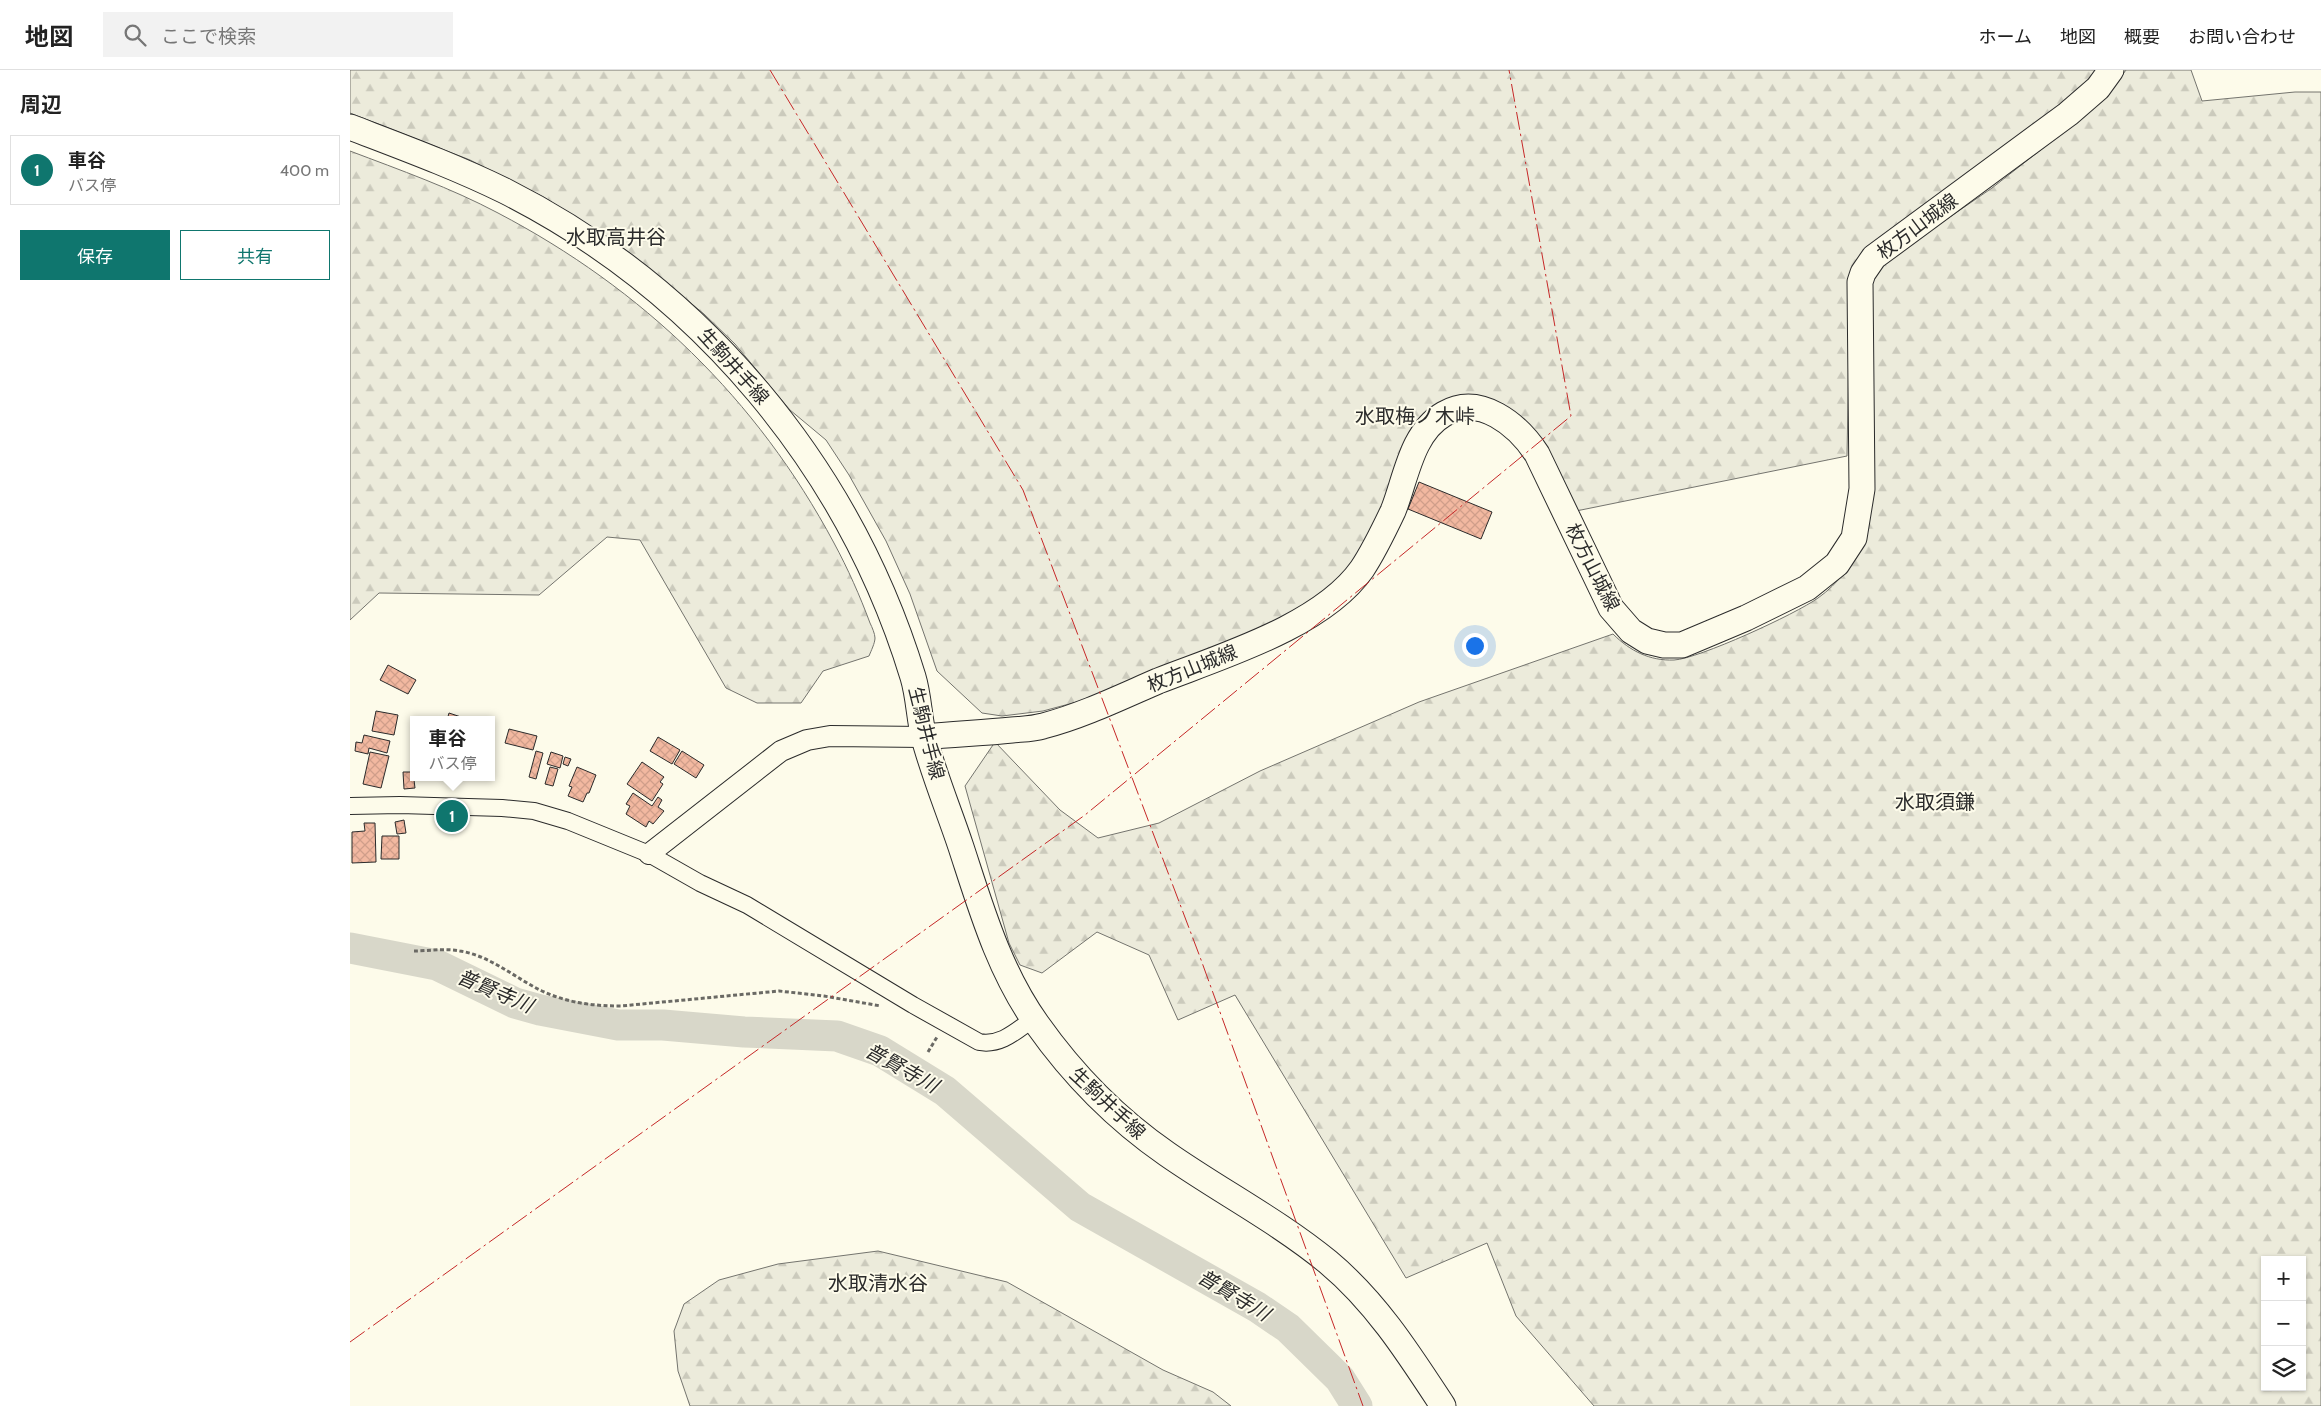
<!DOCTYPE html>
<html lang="ja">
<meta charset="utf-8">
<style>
body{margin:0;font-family:Cabin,"Noto Sans JP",sans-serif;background:#f2f2f2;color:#222}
.controls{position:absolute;right:15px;bottom:15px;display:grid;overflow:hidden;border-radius:0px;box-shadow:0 1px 4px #0004}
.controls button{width:45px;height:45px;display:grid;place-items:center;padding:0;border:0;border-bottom:1px solid #e0e0e0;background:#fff;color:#222;font:25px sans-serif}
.you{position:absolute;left:1124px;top:575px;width:18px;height:18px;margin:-12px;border:4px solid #fff;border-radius:50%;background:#1a73e8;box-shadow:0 0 0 8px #1a73e833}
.badge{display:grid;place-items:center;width:32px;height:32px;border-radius:50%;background:#0f766e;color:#fff;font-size:16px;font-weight:700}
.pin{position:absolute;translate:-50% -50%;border:2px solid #fff;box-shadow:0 1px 5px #0006}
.popup{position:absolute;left:60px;top:646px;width:85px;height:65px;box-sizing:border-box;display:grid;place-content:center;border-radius:0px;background:#fff;filter:drop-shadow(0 1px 4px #0005);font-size:16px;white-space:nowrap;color:#767676}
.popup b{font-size:19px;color:#222}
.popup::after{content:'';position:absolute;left:50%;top:100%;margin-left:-10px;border:10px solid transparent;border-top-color:#fff}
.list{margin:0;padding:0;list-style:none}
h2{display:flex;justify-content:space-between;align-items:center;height:65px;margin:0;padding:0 20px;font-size:21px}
h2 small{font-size:16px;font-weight:400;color:#767676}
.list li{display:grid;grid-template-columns:32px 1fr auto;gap:15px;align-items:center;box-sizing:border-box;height:70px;margin:0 10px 10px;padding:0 10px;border:1px solid #e0e0e0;border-radius:0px}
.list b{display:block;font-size:19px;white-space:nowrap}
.list p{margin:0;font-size:16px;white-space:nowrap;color:#767676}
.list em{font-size:16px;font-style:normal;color:#767676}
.actions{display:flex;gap:10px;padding:15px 20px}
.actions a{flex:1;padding:11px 0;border:1px solid #0f766e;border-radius:0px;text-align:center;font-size:18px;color:#0f766e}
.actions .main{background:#0f766e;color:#fff}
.icon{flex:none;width:28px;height:28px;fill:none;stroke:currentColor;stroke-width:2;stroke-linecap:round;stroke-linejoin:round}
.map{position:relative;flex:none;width:1971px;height:1336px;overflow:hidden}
header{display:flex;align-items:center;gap:30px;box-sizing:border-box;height:70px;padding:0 25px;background:#fff;border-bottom:1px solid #e0e0e0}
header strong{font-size:24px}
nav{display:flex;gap:28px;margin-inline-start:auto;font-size:18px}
.search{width:350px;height:45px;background:#f2f2f2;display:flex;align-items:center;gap:12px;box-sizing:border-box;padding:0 18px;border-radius:0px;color:#767676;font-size:19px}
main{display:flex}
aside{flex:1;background:#fff}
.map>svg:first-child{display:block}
.forest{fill:url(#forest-firs);stroke:#74746e;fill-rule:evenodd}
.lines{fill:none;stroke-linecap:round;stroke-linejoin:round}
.river{stroke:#d8d7c9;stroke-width:31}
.building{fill:url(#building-cross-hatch);stroke:#2b2b2b}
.minor-casing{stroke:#2b2b2b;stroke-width:18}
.tertiary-casing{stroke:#2b2b2b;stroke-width:22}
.primary-casing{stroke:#2b2b2b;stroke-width:27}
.path{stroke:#6a6964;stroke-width:3;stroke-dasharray:4 2.5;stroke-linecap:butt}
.minor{stroke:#fdfbea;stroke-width:16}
.tertiary{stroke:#fdfbea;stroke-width:20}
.primary{stroke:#fdfbea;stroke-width:25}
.power{stroke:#c62828;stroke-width:1;stroke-dasharray:18 4 2.5 4;stroke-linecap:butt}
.labels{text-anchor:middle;stroke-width:4;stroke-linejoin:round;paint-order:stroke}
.street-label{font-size:19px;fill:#2b2b2b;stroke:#fdfbea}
.neighbourhood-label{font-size:20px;fill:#2b2b2b;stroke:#fdfbea}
.water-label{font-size:20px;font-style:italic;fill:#2b2b2b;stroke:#fdfbea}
</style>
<header>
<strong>地図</strong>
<div class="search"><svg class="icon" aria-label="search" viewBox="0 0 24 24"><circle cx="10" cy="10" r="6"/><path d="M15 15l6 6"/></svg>ここで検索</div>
<nav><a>ホーム</a><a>地図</a><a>概要</a><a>お問い合わせ</a></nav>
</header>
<main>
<aside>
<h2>周辺<small></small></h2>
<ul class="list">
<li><span class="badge">1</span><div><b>車谷</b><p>バス停</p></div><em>400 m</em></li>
</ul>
<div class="actions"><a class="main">保存</a><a>共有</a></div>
</aside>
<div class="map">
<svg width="1971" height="1336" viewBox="0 0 1971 1336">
<defs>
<pattern id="forest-firs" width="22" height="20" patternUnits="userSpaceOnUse" patternTransform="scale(1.25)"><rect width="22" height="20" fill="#ecebdb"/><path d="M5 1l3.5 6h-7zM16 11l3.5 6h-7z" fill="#cbcabc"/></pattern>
<pattern id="building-cross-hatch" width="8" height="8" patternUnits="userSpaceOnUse" patternTransform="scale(1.25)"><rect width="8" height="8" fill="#f2b8a0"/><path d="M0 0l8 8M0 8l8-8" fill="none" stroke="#d09e8a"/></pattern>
</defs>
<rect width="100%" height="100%" fill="#fdfbea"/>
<path class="forest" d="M0 0H1749L1741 11 1500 213 1497 386 1226 441 1196 377 1114 326 1033 437 1011 479 1001 494 989 508 955 536 909 559 734 630 693 641 652 646 632 643 587 601 560 524 536 471 499 405 476 370 440 340 385 274 354 244 276 180 195 128 120 90 0 43Z
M1776 0H1841L1852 31 1945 22H1971V1336H1244L1166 1246 1137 1173 1056 1208 885 925 828 950 799 885 747 862 692 903 670 895 659 873 615 716 645 672 710 740 748 768 809 753 910 701 1069 632 1263 564C1280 581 1300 591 1324 590 1348 589 1446 544 1468 528 1478 521 1487 512 1495 502L1520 213 1537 190 1642 118 1721 56 1757 26ZM1915 1190H1952V1317H1915Z
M0 81C50 100 101 118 148 143 293 219 407 329 484 473 498 499 510 526 520 553 522 557 525 564 525 568 525 573 521 581 519 586L473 601 451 633H407L376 618 290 470 257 467 189 525 29 523 0 550Z
M528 1181 657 1212 813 1300 863 1322 881 1336H340L328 1301 324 1261 334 1234 369 1210 428 1194Z"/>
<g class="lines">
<path class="river" d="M0 878 87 895 165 933 190 940 268 955H313L394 962 487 966 530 981 595 1021 730 1137 907 1237 938 1258 990 1309 1007 1336"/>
</g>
<path class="building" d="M1069 412 1142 442 1131 469 1058 439Z
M38 595 66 610 58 624 30 610Z
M26 641 48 645 44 665 22 661Z
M99 643 120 650H97Z
M159 659 187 666 183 680 155 673Z
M14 665 40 671 37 683 19 678 18 684 5 681 6 672 12 673Z
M308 667 330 680 322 694 300 681Z
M186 681 193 683 186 709 179 707Z
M332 681 354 695 346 708 324 694Z
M20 682 39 686 31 718 13 714Z
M201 682 213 686 210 698 197 694Z
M215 687 221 689 218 696 213 694Z
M292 692 314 707 310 712 313 714 302 731 277 714Z
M200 697 208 699 203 716 195 714Z
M227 697 246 705 239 723H237L233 732 218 726 222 717 219 716Z
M53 702H63L65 718 54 719Z
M283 723 302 736 308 727 312 730 308 737 314 741 303 754 299 751 296 757 276 744 280 736 276 734Z
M54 750 56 763 47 764 45 752Z
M14 753H25L26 792 2 793V762L15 761Z
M32 766H49V789H31Z"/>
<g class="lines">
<defs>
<path id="minor" d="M0 736 50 735 152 738 184 741 218 751 299 784 350 813 397 835 563 935 629 972C651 976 666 961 683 949"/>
<path id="tertiary" d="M299 784 431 681 457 670 480 666 574 667"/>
<path id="primary" d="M0 57C52 77 104 96 155 121 351 220 499 397 563 607 569 627 569 648 574 668 584 705 599 741 611 777 631 838 649 901 687 954 723 1005 765 1048 817 1084 870 1121 928 1151 978 1192 1026 1232 1059 1284 1093 1336
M574 667C603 664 633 663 662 660 672 659 683 659 693 656 732 646 771 627 808 611 872 586 972 556 1012 499 1024 481 1034 460 1043 441 1056 409 1061 363 1094 344 1130 323 1168 355 1187 384L1261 538 1281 561 1297 571 1314 575H1332L1396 548 1457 518 1487 494 1504 468 1512 419 1510 212 1513 203 1524 187 1718 44 1748 18 1761 0"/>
</defs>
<use href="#minor" class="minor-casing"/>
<use href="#tertiary" class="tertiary-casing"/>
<use href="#primary" class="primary-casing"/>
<path class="path" d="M64 881C78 881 95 878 110 881 141 886 165 908 192 921 218 933 243 936 271 936L429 921 474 926 531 936
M578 982 587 967"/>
<use href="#minor" class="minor"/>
<use href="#tertiary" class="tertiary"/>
<use href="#primary" class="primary"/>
<path class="power" d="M420 0 673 420 850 887 1013 1336
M0 1272 735 745 1221 346 1159 0"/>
</g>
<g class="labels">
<g class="street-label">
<text transform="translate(1567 156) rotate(-37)" y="7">枚方山城線</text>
<text transform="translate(384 296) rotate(48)" y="7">生駒井手線</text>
<text transform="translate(1243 497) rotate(63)" y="7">枚方山城線</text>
<text transform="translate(842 598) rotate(-22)" y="7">枚方山城線</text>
<text transform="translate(577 663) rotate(76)" y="7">生駒井手線</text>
<text transform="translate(758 1033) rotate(43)" y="7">生駒井手線</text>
</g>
<g class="neighbourhood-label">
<text x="266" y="174">水取高井谷</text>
<text x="1065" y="353">水取梅ノ木峠</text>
<text x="1585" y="739">水取須鎌</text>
<text x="528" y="1220">水取清水谷</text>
</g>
<g class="water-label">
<text transform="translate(145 921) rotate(23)" y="7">普賢寺川</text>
<text transform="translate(552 998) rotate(29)" y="7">普賢寺川</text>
<text transform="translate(884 1225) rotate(31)" y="7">普賢寺川</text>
</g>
</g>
</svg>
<div class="controls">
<button>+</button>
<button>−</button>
<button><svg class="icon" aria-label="layers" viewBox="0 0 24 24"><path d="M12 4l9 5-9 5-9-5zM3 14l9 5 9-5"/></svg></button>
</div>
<div class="you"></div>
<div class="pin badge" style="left:102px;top:746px">1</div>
<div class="popup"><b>車谷</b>バス停</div>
</div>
</main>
